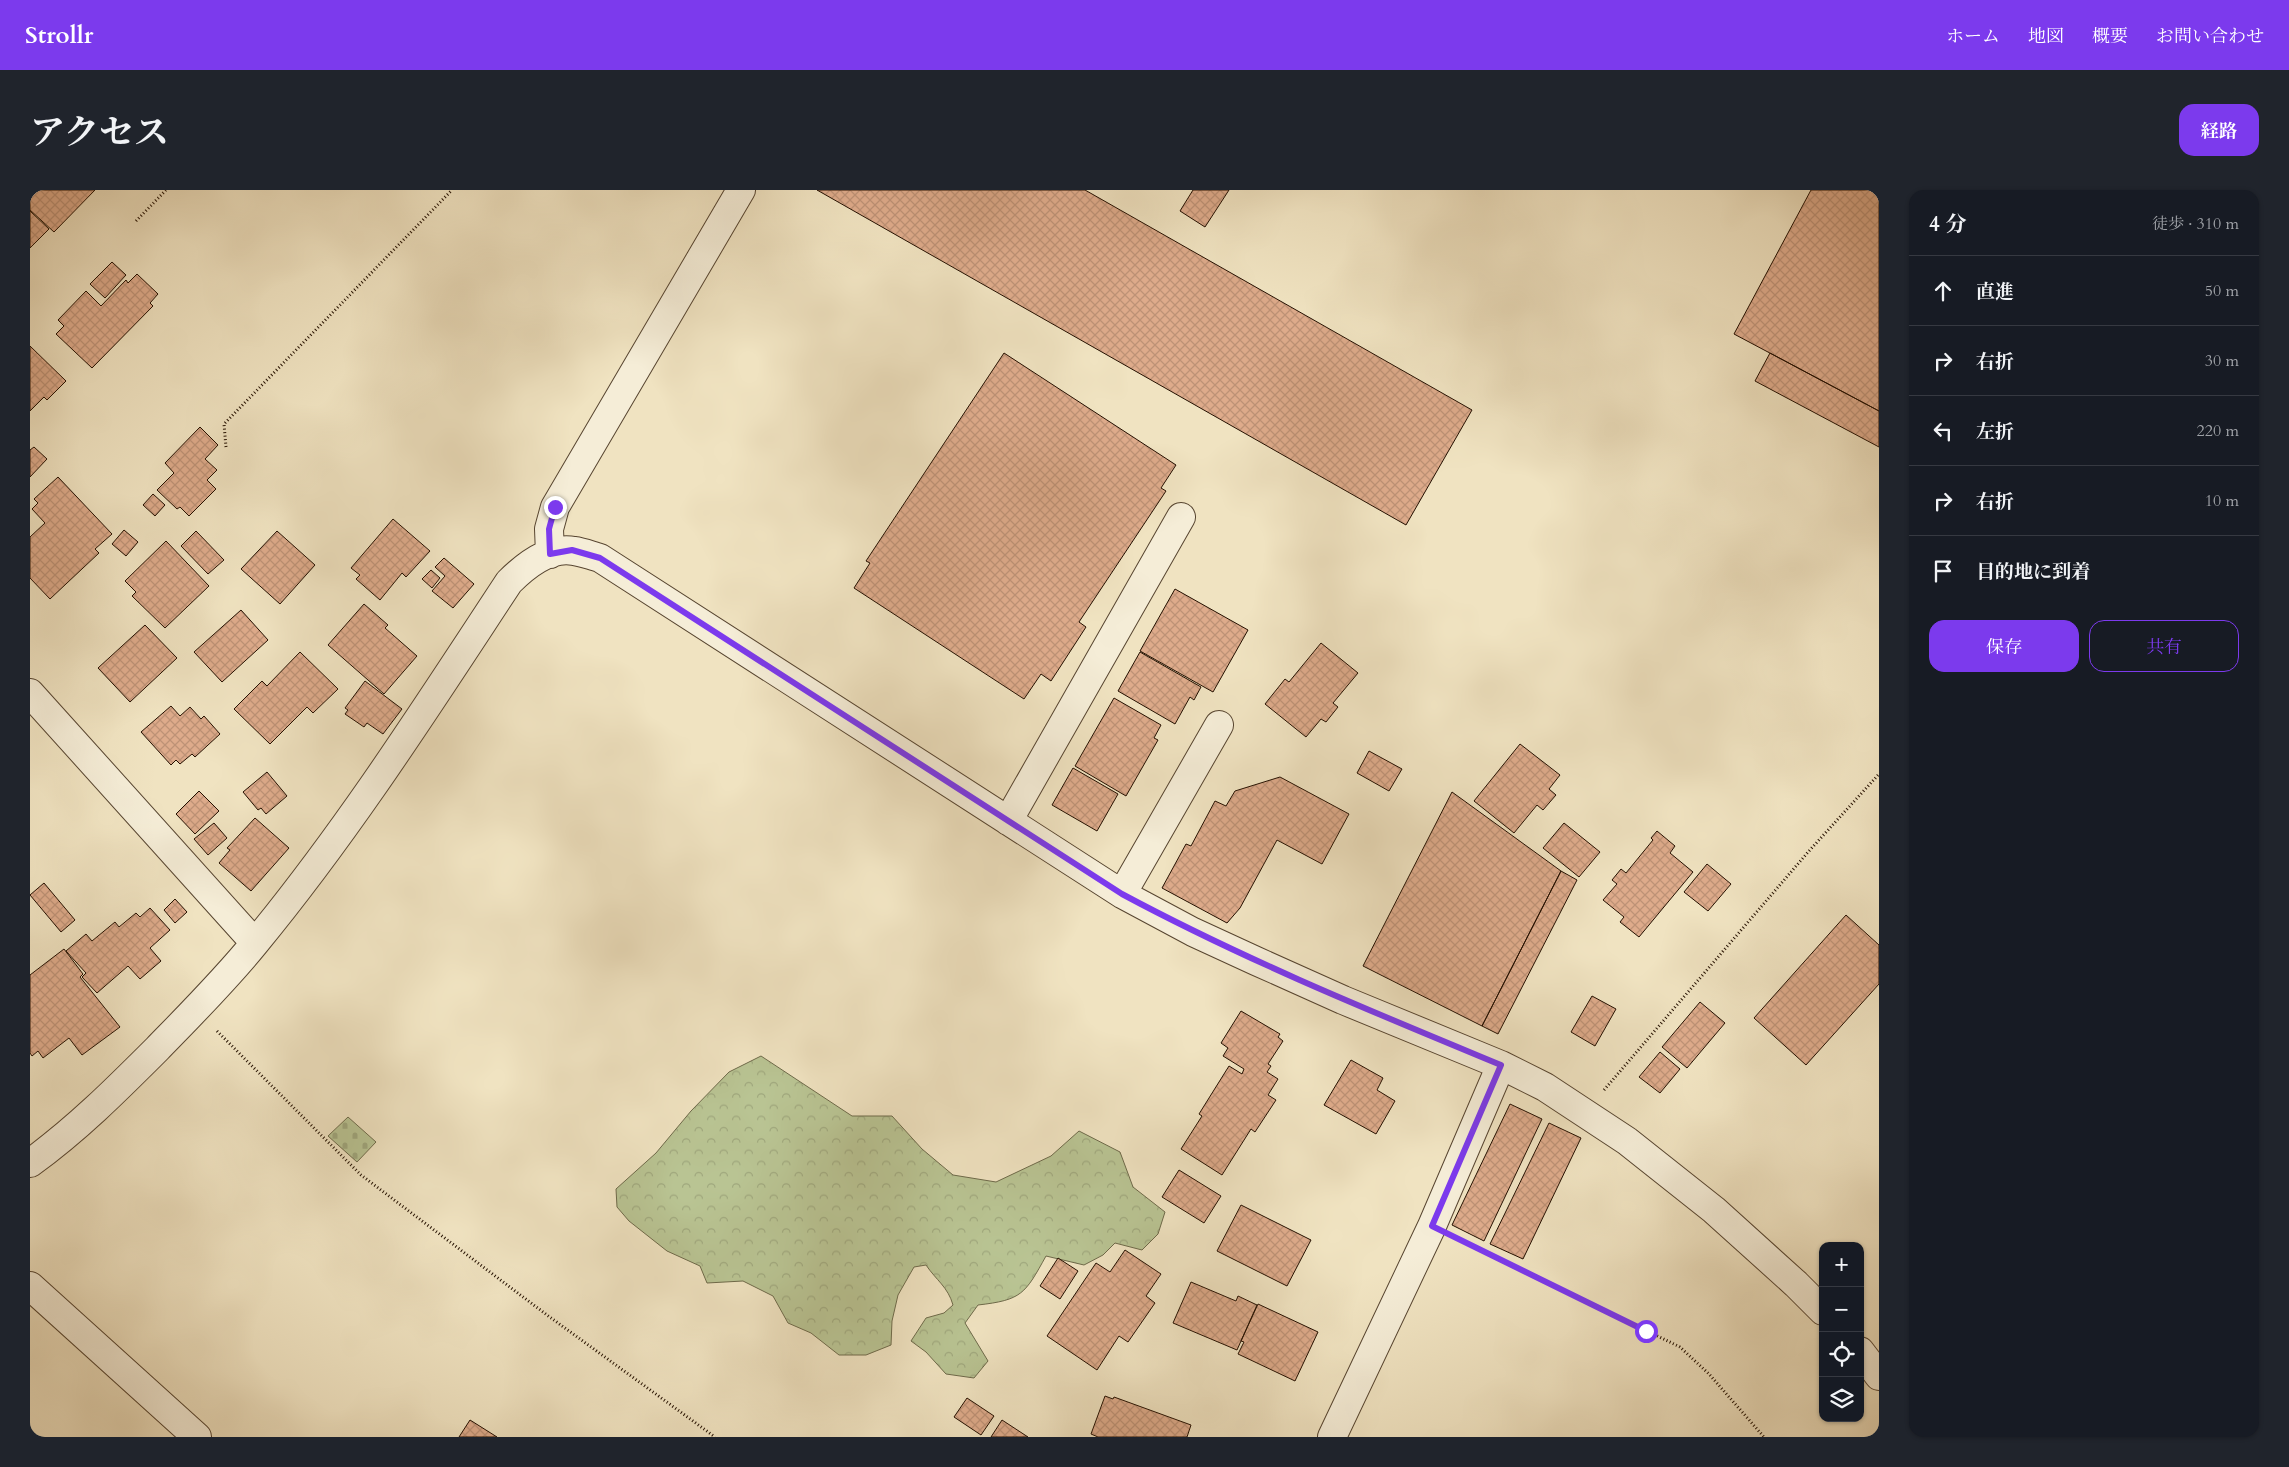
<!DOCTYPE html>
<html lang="ja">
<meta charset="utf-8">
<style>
body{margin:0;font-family:Cardo,"Noto Serif JP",serif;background:#20242c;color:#f1f3f6}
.controls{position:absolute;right:15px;bottom:15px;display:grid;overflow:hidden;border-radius:10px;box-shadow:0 1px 4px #0004}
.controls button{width:45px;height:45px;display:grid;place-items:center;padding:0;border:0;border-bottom:1px solid #363941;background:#171b24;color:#f1f3f6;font:25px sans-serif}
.stop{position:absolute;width:15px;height:15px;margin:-11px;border:4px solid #7c3aed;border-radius:50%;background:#fff}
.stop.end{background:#7c3aed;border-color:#fff;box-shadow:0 1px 5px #0008}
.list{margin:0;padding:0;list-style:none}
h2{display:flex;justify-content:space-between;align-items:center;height:65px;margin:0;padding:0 20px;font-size:21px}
h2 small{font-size:16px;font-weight:400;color:#9ea1a6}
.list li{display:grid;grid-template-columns:32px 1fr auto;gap:15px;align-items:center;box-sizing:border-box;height:70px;padding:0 20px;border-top:1px solid #363941}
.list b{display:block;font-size:19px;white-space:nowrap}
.list em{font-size:16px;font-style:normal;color:#9ea1a6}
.actions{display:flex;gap:10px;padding:15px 20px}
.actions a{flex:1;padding:11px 0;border:1px solid #7c3aed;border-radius:15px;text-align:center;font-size:18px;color:#7c3aed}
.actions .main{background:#7c3aed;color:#fff}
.icon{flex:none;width:28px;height:28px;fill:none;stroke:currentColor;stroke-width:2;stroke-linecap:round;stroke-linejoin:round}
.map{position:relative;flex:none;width:1849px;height:1247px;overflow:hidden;border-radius:15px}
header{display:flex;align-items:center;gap:30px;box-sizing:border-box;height:70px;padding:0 25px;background:#7c3aed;color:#fff}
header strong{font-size:24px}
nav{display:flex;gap:28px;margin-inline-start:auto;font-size:18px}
.intro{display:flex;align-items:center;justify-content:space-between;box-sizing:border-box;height:120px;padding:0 30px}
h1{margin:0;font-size:35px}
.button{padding:12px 22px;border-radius:15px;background:#7c3aed;color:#fff;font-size:18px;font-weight:700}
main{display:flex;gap:30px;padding:0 30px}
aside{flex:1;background:#171b24;border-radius:15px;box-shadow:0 1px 4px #0004}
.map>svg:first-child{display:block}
.forest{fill:url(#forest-crowns);stroke:#6e6a4a}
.cemetery{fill:url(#cemetery-stones);stroke:#6e6a4a}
.building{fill:url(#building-cross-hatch);stroke:#241000}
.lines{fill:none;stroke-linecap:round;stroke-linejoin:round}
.minor-casing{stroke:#574530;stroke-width:30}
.path{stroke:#241000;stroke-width:3;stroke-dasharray:1 2.5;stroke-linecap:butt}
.minor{stroke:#f5edd7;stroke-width:28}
.route{stroke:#7c3aed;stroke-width:6}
</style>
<header>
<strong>Strollr</strong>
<nav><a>ホーム</a><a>地図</a><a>概要</a><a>お問い合わせ</a></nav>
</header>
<div class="intro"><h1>アクセス</h1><a class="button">経路</a></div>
<main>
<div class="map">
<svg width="1849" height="1247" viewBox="0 0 1849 1247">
<defs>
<pattern id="forest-crowns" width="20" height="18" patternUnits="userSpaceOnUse" patternTransform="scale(1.25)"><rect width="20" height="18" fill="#b9c493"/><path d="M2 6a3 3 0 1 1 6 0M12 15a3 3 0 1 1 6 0" fill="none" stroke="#9fa77d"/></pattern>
<pattern id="cemetery-stones" width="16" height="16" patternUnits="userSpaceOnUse" patternTransform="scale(1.25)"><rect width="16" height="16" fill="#b9c493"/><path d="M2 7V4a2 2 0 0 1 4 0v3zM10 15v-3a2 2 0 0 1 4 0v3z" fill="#9fa77d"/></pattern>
<pattern id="building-cross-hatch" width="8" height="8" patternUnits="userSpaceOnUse" patternTransform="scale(1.25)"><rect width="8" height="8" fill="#deab8b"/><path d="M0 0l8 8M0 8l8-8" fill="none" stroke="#be9276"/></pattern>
</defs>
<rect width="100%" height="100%" fill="#f0e3c1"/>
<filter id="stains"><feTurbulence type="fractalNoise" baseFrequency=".004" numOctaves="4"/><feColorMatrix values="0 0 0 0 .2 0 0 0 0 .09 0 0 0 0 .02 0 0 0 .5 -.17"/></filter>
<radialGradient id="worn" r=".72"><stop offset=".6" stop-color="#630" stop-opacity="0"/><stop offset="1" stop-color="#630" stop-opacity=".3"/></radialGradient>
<path class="forest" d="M731 866 822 926H862L892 959 923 985 966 992 1021 966 1049 941 1090 962 1103 997 1135 1022 1128 1044 1112 1060 1085 1053 1073 1065 1054 1075 1016 1066C995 1104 992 1110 948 1115L935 1133 958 1171 944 1188 916 1184 896 1162 881 1151 896 1128 914 1123 923 1115C918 1097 906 1090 896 1075L884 1077 868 1105 862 1131 861 1155 836 1165H809L781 1143 758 1133 743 1106 713 1091 677 1093 670 1076 637 1061 599 1031 587 1017 586 999 626 963 661 921 699 882Z"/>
<path class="cemetery" d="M318 927 346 952 327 972 298 946Z"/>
<path class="building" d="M4 0H65L24 42 0 20V4Z
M787 0H1055L1442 220 1376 335Z
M1163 0H1199L1175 37 1150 21Z
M1781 0H1849V221L1704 144Z
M0 21 19 39 0 58Z
M82 72 96 85 75 108 60 94Z
M107 84 128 104 120 113 123 116 62 178 26 144 34 136 28 130 56 101 71 116 96 90 98 93Z
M0 156 36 191 17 210 14 207 0 221Z
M974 163 1146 275 1131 298 1136 301 1049 432 1056 437 1021 491 1011 484 994 509 824 398 840 373 836 371Z
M1740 163 1849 221V257L1725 191Z
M170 237 188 255 175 269 187 280 177 290 186 299 159 326 150 317 147 319 127 300 144 283 135 273Z
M4 257 17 269 0 287V260Z
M28 287 82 344 65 359 69 363 20 409 0 388V347L15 333 2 319 8 313 4 309Z
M123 304 135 315 125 326 113 315Z
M363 329 400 361 376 387 372 383 350 410 326 389 330 385 321 378Z
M94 340 108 352 96 366 82 354Z
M166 341 194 370 178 384 151 356Z
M247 341 285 375 250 414 211 379Z
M136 351 179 396 135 438 102 406 106 402 95 391Z
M414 368 444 394 423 418 402 401 415 386 405 377Z
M401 380 410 388 402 398 392 389Z
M1145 399 1218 440 1183 502 1110 461Z
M334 414 358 435 355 438 387 466 354 504 298 455Z
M211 420 238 450 192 492 164 462Z
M115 435 147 468 100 512 68 478Z
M1291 453 1328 483 1303 513 1308 517 1296 532 1291 529 1276 547 1235 514 1255 489 1259 492Z
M270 462 308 499 283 523 277 517 240 554 204 519 232 491 237 496Z
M1110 462 1171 497 1164 510 1160 507 1145 534 1088 501Z
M335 491 372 519 353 544 337 533 334 537 315 524 318 520 315 518Z
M1084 508 1131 535 1124 548 1128 550 1096 606 1045 576Z
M141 516 150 526 160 517 171 529 174 526 190 544 165 567 162 564 150 574 146 570 141 575 111 542Z
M1490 554 1530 585 1519 599 1526 605 1513 620 1507 615 1484 643 1444 611Z
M1339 561 1372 579 1359 601 1327 583Z
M1043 578 1088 604 1067 641 1022 615Z
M237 582 257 606 236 624 231 618 228 620 213 602Z
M1250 587 1319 624 1292 674 1247 650 1210 718 1197 733 1132 698 1156 654 1161 656 1185 611 1196 616 1205 601Z
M169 601 189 621 165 644 146 624Z
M1422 602 1531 681 1452 836 1333 776Z
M225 628 259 658 221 701 189 673 200 660 197 658Z
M184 633 197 648 178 665 164 649Z
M1534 633 1570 662 1549 687 1513 658Z
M1627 641 1645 656 1640 663 1663 682 1609 747 1590 732 1594 727 1573 710 1587 694 1582 690 1591 679 1596 683 1623 650 1621 648Z
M1677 674 1701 694 1678 721 1654 702Z
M1531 681 1547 690 1468 844 1452 836Z
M14 693 45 730 31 742 0 705Z
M145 709 157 722 145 733 134 720Z
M120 718 140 740 120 758 131 771 110 789 98 776 67 803 52 787 56 783 36 761 56 744 62 751 85 732 89 737 106 723 110 727Z
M1816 725 1849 755V794L1776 875 1724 828Z
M34 759 53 784 50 787 90 837 52 865 39 848 13 868 8 861 2 866 0 863V785Z
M1562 806 1586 819 1565 856 1541 842Z
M1670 812 1695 833 1657 878 1632 857Z
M1211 821 1250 844 1248 847 1253 851 1238 874 1241 876 1237 882 1248 889 1238 905 1246 910 1225 942 1221 939 1192 985 1151 959 1172 926 1169 924 1199 876 1212 884 1214 879 1193 866 1198 858 1191 853Z
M1630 862 1650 879 1630 903 1609 887Z
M1321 870 1353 888 1347 900 1365 911 1346 944 1294 915Z
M1480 914 1512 929 1454 1051 1422 1035Z
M1519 933 1551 948 1493 1069 1460 1054Z
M1149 980 1191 1006 1174 1033 1132 1007Z
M1211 1015 1281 1050 1257 1096 1187 1061Z
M1095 1060 1131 1084 1116 1106 1125 1113 1098 1152 1089 1146 1067 1180 1017 1146 1066 1073 1080 1082Z
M1028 1068 1048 1081 1030 1109 1010 1096Z
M1161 1092 1206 1111 1208 1106 1227 1115 1207 1160 1143 1133Z
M1228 1114 1288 1142 1265 1191 1208 1164 1214 1152 1211 1151Z
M1075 1206 1083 1209 1084 1207 1161 1235 1157 1247H1068L1061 1244Z
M937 1208 964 1226 951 1245 924 1227Z
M440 1230 467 1247H429Z
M972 1230 998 1247H961Z"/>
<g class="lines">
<defs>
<path id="minor" d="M520 364 519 339 525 317 711 0
M0 503 225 753
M978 631 1151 327
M1092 704 1189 535
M0 973C46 940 87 899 127 859 161 824 195 790 225 753 319 639 398 515 479 392 495 376 519 356 544 361 553 362 562 366 570 368L1092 704 1163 742 1226 771 1313 810 1471 875 1515 897 1597 951 1684 1020 1766 1094 1793 1121
M0 1096 167 1247
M1830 1161 1849 1186
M1302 1247 1402 1036 1471 875"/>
</defs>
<use href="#minor" class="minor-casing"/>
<path class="path" d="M106 31 136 0
M196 257 194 234 422 0
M187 841 331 985 517 1125 685 1247
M1574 900 1779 661 1849 584
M1429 1049 1650 1157 1679 1184 1734 1247"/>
<use href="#minor" class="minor"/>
</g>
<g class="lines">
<path class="route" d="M525 317 519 339 520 364 542 360 570 368 1092 704C1215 770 1343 822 1471 875L1402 1036 1616 1141"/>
</g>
<rect width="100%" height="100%" filter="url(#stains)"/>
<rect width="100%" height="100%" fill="url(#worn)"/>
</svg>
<div class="controls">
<button>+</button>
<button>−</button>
<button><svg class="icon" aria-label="locate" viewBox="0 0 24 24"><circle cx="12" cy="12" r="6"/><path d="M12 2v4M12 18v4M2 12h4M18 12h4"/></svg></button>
<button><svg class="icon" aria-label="layers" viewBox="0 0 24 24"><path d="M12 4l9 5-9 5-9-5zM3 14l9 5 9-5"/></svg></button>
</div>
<div class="stop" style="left:1616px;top:1141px"></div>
<div class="stop end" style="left:525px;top:317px"></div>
</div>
<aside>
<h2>4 分<small>徒歩 · 310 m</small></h2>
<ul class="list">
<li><svg class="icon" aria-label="ahead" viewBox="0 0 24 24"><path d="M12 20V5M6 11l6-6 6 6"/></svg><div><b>直進</b></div><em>50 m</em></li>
<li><svg class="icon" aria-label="right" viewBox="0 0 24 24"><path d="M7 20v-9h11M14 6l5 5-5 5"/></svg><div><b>右折</b></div><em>30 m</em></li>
<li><svg class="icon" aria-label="left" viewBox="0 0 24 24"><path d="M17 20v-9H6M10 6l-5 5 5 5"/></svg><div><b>左折</b></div><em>220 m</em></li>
<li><svg class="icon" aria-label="right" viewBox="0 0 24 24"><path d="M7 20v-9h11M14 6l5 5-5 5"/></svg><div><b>右折</b></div><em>10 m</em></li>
<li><svg class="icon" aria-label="arrive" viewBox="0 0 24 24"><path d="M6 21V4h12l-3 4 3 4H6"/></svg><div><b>目的地に到着</b></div></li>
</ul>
<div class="actions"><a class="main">保存</a><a>共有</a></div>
</aside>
</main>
